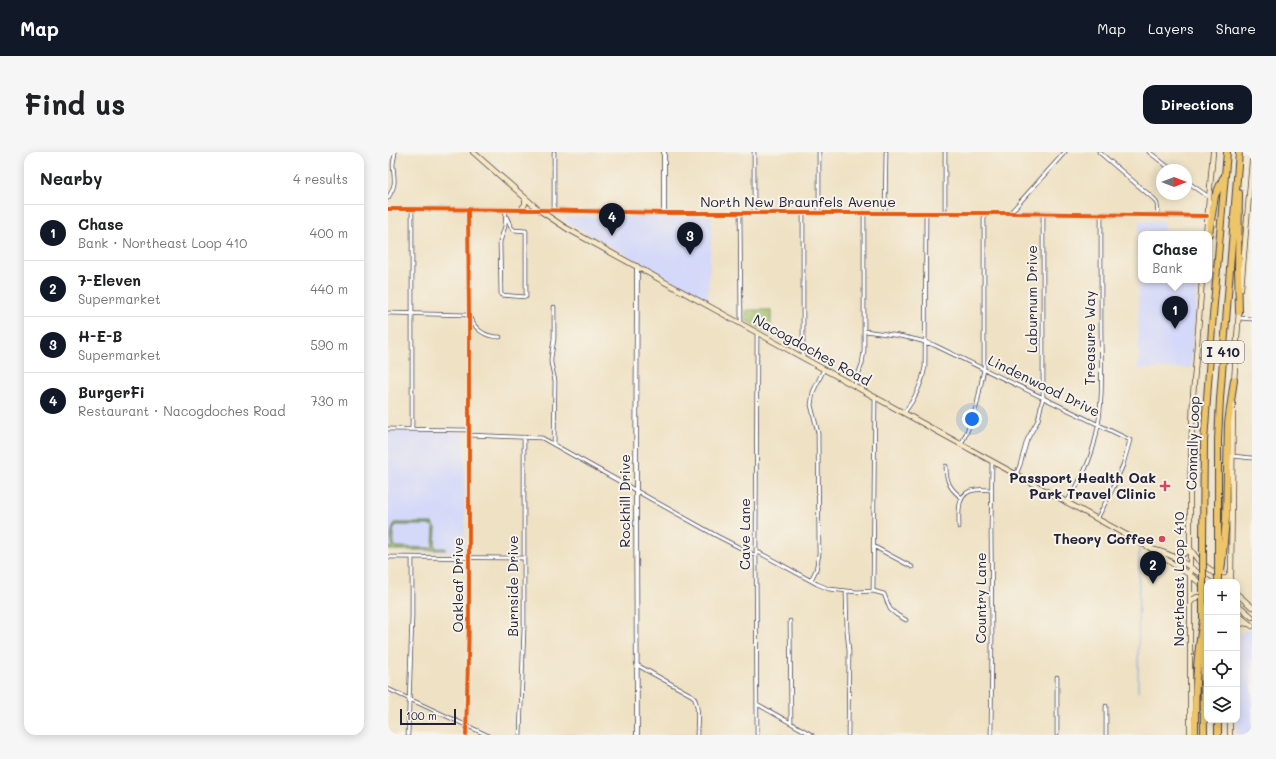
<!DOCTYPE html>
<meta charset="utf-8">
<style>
body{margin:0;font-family:Mali,sans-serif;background:#f6f6f6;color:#202124}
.controls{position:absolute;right:12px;bottom:12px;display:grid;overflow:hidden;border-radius:8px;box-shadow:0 2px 10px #0003}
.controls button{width:36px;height:36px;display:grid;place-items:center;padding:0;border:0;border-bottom:1px solid #e0e0e0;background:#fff;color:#202124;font:20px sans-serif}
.compass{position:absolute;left:768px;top:12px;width:36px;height:36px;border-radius:50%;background:#fff;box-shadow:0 2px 10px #0003;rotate:90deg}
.scale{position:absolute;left:12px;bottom:10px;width:56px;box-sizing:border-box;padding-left:4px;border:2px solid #22223b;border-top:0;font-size:11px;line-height:14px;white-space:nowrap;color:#22223b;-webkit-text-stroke:3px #f7f3e8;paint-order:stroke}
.you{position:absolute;left:584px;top:267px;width:14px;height:14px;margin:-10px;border:3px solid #fff;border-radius:50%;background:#1a73e8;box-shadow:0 0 0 6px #1a73e833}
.badge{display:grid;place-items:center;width:26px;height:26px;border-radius:50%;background:#111827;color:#fff;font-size:13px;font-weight:700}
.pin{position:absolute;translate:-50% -33px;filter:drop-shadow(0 1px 2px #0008)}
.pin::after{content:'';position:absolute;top:21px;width:14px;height:12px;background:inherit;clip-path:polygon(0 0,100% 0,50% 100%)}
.popup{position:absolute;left:750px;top:79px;width:74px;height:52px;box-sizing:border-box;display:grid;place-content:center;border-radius:8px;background:#fff;filter:drop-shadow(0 1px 3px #0005);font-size:13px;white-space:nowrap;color:#757577}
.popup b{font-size:15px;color:#202124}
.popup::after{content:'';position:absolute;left:50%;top:100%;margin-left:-8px;border:8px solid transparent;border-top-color:#fff}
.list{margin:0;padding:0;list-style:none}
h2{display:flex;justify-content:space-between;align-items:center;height:52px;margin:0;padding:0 16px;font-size:17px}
h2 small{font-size:13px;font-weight:400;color:#757577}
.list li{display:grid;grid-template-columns:26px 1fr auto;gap:12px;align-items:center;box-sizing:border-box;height:56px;padding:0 16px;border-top:1px solid #e0e0e0}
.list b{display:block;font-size:15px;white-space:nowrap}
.list p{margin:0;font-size:13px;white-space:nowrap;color:#757577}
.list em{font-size:13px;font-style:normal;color:#757577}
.icon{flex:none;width:22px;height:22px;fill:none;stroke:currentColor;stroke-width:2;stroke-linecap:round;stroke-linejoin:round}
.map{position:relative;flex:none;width:864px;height:583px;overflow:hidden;border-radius:12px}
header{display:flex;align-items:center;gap:24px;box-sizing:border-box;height:56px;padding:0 20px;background:#111827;color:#fff}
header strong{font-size:19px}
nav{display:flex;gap:22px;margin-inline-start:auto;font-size:14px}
.intro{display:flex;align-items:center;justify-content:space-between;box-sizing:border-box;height:96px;padding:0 24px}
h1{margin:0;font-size:28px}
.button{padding:10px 18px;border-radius:12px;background:#111827;color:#fff;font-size:14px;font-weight:700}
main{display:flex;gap:24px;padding:0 24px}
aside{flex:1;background:#fff;border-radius:12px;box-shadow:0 2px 10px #0003}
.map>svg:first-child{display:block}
.built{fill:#d4d8f9}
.green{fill:url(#green-dots);stroke:#617253}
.pitch{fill:#a0c26b;stroke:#617253;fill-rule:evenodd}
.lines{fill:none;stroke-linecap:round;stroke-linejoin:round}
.stream{stroke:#79a7e2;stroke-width:1}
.minor-casing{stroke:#413f4f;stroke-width:4.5}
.tertiary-casing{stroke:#413f4f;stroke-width:5.5}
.secondary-casing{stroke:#413f4f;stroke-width:6}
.motorway-casing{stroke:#413f4f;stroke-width:8}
.minor{stroke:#fff;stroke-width:3}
.tertiary{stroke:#fff;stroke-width:4}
.secondary{stroke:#f8e8c3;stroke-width:4.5}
.motorway{stroke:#eec569;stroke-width:6}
.motorway-bridge-casing{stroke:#413f4f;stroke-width:8;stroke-linecap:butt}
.motorway-bridge{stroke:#eec569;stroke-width:6}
.cycleway-casing{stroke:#f7f3e8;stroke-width:6}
.cycleway{stroke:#e8590c;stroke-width:4}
.poi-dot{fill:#d1495b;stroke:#f7f3e8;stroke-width:1.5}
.labels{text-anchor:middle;stroke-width:4;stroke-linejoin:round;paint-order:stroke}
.shield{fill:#f7f3e8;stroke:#62616f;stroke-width:1}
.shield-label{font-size:13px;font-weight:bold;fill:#22223b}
.street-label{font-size:14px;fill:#22223b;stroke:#f7f3e8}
.poi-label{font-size:14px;font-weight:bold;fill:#22223b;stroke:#f7f3e8;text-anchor:end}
</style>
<header>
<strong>Map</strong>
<nav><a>Map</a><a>Layers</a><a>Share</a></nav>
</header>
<div class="intro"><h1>Find us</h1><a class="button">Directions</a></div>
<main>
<aside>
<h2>Nearby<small>4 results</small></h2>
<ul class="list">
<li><span class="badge">1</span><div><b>Chase</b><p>Bank · Northeast Loop 410</p></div><em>400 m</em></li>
<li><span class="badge">2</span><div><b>7-Eleven</b><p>Supermarket</p></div><em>440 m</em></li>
<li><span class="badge">3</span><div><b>H-E-B</b><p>Supermarket</p></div><em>590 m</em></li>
<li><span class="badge">4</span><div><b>BurgerFi</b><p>Restaurant · Nacogdoches Road</p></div><em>730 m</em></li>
</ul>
</aside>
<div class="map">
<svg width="864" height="583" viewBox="0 0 864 583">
<defs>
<pattern id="green-dots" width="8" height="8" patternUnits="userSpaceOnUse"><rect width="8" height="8" fill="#a0c26b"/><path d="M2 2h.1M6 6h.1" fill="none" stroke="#8aa65e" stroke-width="1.8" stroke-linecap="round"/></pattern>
</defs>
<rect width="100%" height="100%" fill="#f7f3e8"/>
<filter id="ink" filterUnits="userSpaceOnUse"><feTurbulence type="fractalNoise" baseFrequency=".025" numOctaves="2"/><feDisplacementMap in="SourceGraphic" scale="8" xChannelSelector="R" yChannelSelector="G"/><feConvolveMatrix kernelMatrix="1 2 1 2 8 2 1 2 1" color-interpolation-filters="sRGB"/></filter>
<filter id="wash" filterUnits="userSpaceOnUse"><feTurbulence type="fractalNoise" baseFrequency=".012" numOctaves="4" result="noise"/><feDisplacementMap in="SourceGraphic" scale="16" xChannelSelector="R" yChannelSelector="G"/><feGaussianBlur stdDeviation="0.9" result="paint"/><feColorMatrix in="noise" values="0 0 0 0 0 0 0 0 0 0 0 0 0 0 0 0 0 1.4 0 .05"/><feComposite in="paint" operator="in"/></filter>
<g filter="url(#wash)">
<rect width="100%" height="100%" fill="#efe1c3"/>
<path class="built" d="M324 64 320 148 177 69V65Z
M751 69H776V82H753V128H809L803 216 750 217Z
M0 280H77V400L0 399Z
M861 478 864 481V583H849L851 483 855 480Z"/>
<path class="green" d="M358 158H383V183L358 168Z"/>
<path class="pitch" d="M7 371H44L48 375 47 396H58V398H1V396L5 395C2 389 3 377 7 371ZM8 373H44L46 377 45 394 42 396 8 395C4 391 4 378 8 373Z"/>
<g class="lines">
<path class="stream" d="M750 540 751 396"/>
</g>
</g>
<g filter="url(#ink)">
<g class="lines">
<defs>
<path id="minor" d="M166 0V58
M711 0 766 47 769 52 770 63
M761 0 784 18
M798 29 821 45
M0 46C9 31 6 29 5 13 5 9 7 4 7 0
M118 58 117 74 112 90 113 143 138 145V79L126 78 123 75 118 64
M497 60 498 0
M557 60V0
M352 61 353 171
M366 61V0
M415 61V206
M431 61V0
M622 61 677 0
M0 161 81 163C86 177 97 185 112 185
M851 166 864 167
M477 179C500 182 524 185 546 193L742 288 735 313 725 336 709 367
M369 180 368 399 369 583
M466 234 474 212 476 199V60
M516 261C527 247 534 233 537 215L538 61
M0 277 81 278
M24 277V57
M81 283 154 286 329 384 368 404
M166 293 167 229 163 211V206L166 187V155
M573 293 584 268 589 252 596 217V61
M844 304 864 306
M558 314C558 330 562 337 574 346
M628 323 632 313 639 288 650 268 655 245V61
M678 351C692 331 703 308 708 284 716 249 713 211 713 175 713 137 713 100 713 62
M571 375C571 361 568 340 587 338 593 337 599 338 604 338
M485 394 524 415
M368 399 429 432 441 437 469 440 485 439
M0 405 136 406
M423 428 428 418 431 402 430 281 423 253 425 240 436 217
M458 439 459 479 461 499 460 583
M485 439 487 245
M485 439 496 442 502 457 509 463 518 468
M402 469 403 571
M249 513 305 544C312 554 309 571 309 583
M0 537 99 583
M369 552 424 583
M20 583 24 464V405
M78 583 81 468V163L80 57
M132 583 136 476V285
M603 583 604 484 603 379 604 310
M669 583V525
M718 583V554"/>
<path id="tertiary" d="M0 57 151 58 276 61H622L819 64
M276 61V0
M249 114 248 338 249 583"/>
<path id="secondary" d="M85 0 151 58 178 76 766 398 773 404 802 423 819 437
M133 58 137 52V46
M818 82 825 0
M853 137 864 9
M846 230 851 158
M767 398C788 403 805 417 822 430
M803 398 810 408 833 426C839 428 841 425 842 420
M784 404C793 405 798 402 802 395
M843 430 845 252
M849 442 864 455
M802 451C808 444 811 443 819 448
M849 452 864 465
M849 462 864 474
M849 474 855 471 861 472
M802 583V341L805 244 814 128
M842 583V568"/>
<path id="motorway" d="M851 41 850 116 851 160
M821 82 827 44 835 26
M815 389 816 290 824 175 839 0
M830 401V288L832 247 851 0
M835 402 838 366 840 271 846 228
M815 483 816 583
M807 583C807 543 808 507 815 468
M830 583V568"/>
</defs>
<use href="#minor" class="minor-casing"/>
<use href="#tertiary" class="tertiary-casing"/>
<use href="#secondary" class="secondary-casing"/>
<use href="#motorway" class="motorway-casing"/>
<use href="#minor" class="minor"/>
<use href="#tertiary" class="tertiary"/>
<use href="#secondary" class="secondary"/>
<use href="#motorway" class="motorway"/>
<defs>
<path id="motorway-bridge" d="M815 389V468
M830 401V430
M833 420 835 402"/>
</defs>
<use href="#motorway-bridge" class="motorway-bridge-casing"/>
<use href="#motorway-bridge" class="motorway-bridge"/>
<defs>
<path id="cycleway" d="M0 57 151 58 276 61H622L819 64
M78 583 81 468V163L80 57"/>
</defs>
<use href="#cycleway" class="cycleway-casing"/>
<use href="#cycleway" class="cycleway"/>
</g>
</g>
<g class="poi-dot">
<path d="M775 328h4v4h4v4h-4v4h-4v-4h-4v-4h4z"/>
<circle cx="774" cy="387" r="4"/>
</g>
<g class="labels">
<rect class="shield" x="814" y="189" width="42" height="22" rx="3"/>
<g class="shield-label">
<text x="835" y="205">I 410</text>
</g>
<g class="street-label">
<text x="410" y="55">North New Braunfels Avenue</text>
<text transform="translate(644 147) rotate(-90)" y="5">Laburnum Drive</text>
<text transform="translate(702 186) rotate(-90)" y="5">Treasure Way</text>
<text transform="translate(424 198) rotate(29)" y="5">Nacogdoches Road</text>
<text transform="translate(656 234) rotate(26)" y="5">Lindenwood Drive</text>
<text transform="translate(805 291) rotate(-88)" y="5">Connally Loop</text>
<text transform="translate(237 349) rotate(-90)" y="5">Rockhill Drive</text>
<text transform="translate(357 382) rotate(-90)" y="5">Cave Lane</text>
<text transform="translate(791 427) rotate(-90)" y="5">Northeast Loop 410</text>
<text transform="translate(70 433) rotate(-90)" y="5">Oakleaf Drive</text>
<text transform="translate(125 434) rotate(-90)" y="5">Burnside Drive</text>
<text transform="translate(593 446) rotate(-90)" y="5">Country Lane</text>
</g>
<g class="poi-label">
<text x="768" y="331">Passport Health Oak<tspan x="768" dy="16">Park Travel Clinic</tspan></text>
<text x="766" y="392">Theory Coffee</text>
</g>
</g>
</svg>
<div class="controls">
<button>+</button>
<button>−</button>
<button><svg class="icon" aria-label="locate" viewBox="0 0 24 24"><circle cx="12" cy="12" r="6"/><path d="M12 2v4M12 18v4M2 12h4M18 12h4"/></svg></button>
<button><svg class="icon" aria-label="layers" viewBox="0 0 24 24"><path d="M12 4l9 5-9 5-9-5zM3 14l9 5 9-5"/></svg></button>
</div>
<svg class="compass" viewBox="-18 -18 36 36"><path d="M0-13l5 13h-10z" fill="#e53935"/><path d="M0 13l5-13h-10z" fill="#757577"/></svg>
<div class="scale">100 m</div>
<div class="you"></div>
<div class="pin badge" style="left:787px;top:177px">1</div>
<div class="popup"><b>Chase</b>Bank</div>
<div class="pin badge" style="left:765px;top:432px">2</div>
<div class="pin badge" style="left:302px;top:103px">3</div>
<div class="pin badge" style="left:224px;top:84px">4</div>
</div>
</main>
